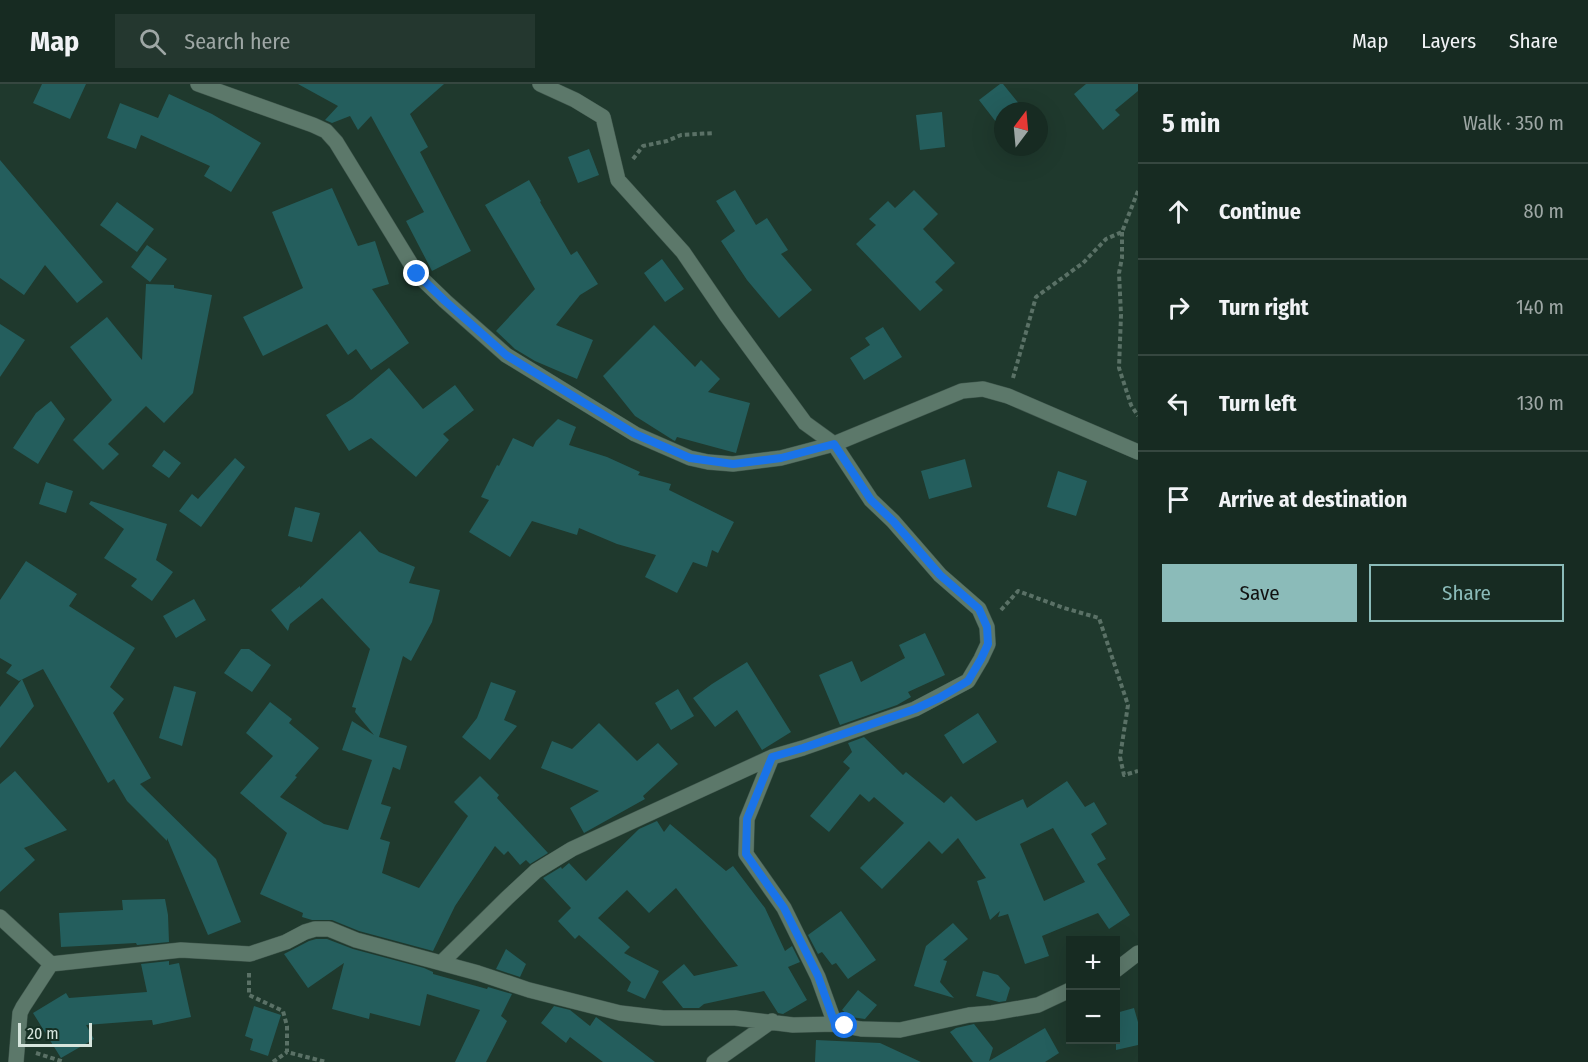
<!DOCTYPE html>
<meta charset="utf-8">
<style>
body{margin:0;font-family:"Fira Sans Condensed",sans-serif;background:#24372f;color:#f1f3f6}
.controls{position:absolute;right:18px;bottom:18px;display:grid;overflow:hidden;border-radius:0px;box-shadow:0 6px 24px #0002}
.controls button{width:54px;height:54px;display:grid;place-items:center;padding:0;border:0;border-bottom:2px solid #364740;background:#172b22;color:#f1f3f6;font:30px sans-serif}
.compass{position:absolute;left:994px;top:18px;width:54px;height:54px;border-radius:50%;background:#172b22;box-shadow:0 6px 24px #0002;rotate:16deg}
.scale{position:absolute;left:18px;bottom:15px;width:74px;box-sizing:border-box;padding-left:6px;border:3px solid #d6e5dd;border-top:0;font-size:16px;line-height:21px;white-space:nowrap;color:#d6e5dd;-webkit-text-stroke:4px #152f23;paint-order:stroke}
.stop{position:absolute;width:18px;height:18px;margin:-14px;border:4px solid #1a73e8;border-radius:50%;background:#fff}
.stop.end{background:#1a73e8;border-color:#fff;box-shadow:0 2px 6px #0008}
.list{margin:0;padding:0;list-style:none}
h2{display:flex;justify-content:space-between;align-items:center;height:78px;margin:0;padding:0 24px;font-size:26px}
h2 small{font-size:20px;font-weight:400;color:#9ea7a5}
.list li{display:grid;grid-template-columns:39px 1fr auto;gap:18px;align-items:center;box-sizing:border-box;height:96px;padding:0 24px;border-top:2px solid #364740}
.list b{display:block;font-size:22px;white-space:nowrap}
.list em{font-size:20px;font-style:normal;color:#9ea7a5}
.actions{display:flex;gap:12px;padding:18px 24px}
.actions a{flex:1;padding:14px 0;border:2px solid #8bbbb9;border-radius:0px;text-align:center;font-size:21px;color:#8bbbb9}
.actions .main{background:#8bbbb9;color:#111}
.icon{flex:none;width:33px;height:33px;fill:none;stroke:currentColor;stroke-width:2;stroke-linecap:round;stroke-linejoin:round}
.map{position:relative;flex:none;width:1138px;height:978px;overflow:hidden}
header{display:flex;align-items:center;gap:36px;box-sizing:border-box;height:84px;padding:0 30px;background:#172b22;border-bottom:2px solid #364740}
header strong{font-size:28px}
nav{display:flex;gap:33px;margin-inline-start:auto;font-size:21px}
.search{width:420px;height:54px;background:#24372f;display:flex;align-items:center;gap:15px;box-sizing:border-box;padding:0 21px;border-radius:0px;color:#9ea7a5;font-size:22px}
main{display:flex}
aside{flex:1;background:#172b22}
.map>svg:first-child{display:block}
.building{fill:#245e5d;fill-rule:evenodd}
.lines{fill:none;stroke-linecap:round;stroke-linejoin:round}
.minor-casing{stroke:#40574d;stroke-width:16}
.path{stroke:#5a7166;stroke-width:4;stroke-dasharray:4.5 3;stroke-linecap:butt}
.minor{stroke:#5c786a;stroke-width:15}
.route{stroke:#1a73e8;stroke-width:8}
</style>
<header>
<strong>Map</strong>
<div class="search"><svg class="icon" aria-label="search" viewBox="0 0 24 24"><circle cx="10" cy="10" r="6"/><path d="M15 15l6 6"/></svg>Search here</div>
<nav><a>Map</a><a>Layers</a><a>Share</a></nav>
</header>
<main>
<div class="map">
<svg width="1138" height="978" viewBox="0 0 1138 978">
<rect width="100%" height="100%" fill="#1f392d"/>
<path class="building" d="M42 0H86L70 35 33 19Z
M298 0H444L410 30 428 63 420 68 471 167 432 187 406 137 424 128 371 32 358 46 350 32 332 39 325 36 338 22Z
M1000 0H1003L1025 27H1003V47L979 16Z
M1086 0H1138V7L1115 26 1120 31 1103 46 1074 10Z
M169 10 212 30 261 59 231 108 204 92 210 82 141 51 136 65 107 54 120 19 158 34Z
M942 28 945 63 920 66 916 31Z
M589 65 599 91 578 99 568 73Z
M0 76 103 198 77 219 45 181 24 211 0 194Z
M529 96 541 117 540 118 571 171 577 167 598 200 580 211 556 241 593 256 577 295 535 277 515 265 496 247 535 205 485 121Z
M332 104 358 162 375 157 389 200 372 205 409 259 371 286 356 265 348 271 327 240 263 272 243 233 303 204 272 128Z
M735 106 756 141 767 134 788 166 781 170 812 206 779 234 747 196 721 157 735 147 716 117Z
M914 106 938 130 923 145 955 179 935 198 943 206 920 227 856 160 876 141 869 135 888 117 895 124Z
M117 118 154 145 137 168 100 141Z
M147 161 167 175 150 198 131 183Z
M662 175 684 205 665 218 644 189Z
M146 200 174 201V204L212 211 193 309 164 339 146 322 108 360 119 370 103 386 73 356 112 316 70 263 107 233 142 276Z
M0 240 25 256 0 293Z
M654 241 695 283 701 276 720 295 708 308 750 319 736 369 677 353 675 357 673 356 635 332 603 292Z
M883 243 902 273 864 296 850 274 870 261 865 254Z
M389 284 423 325 455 301 474 326 443 350 449 356 416 393 371 354 349 367 326 331 352 315Z
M51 317 65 335 38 380 13 364 36 329Z
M558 335 576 343 569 361 607 373 640 388 638 391 671 400 669 406 734 438 718 469 712 466 707 483 693 478 677 509 645 493 656 471 617 460 579 444 577 451 532 437 510 473 469 448 489 416 481 413 497 381 499 382 513 354 533 363 536 357Z
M164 366 181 379 169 394 152 382Z
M235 374 245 383 201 443 179 427 192 410 198 415Z
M965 375 972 403 929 415 921 387Z
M1058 387 1087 397 1076 432 1047 423Z
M46 398 73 407 66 429 39 420Z
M91 417 167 440 156 476 173 488 152 517 131 502 137 495 104 474 124 445 89 420Z
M295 423 320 429 312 458 288 452Z
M360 447 379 468 415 483 409 499 440 506 432 538 411 577 403 572 379 653 407 662 400 686 393 683 381 720 391 723 380 755 390 758 382 789 419 804 468 732 454 718 480 692 499 711 497 714 548 769 530 780 526 776 520 781 508 767 504 771 495 762 455 822 433 867 359 847 332 836H312L302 833 303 829 260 810 287 749 240 709 273 672 246 649 270 618 292 635 289 639 319 664 295 692 297 693 280 713 324 740 348 746 372 676 342 666 352 637 374 651 355 628 356 624 352 623 370 565 322 514 290 540 288 547 271 526 300 502V504Z
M26 477 77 510 69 522 135 564 110 603 124 615 113 629 151 694 140 700 216 775 241 838 208 851 167 754V757L127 717 114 695 108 699 43 585 19 597 6 589 12 581 0 574V516Z
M194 515 206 536 176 554 163 532Z
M925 549 945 591 908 608 911 613 897 621 840 641 819 591 852 577 861 598 905 574 899 561Z
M241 565H249L271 581 252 608 224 589Z
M747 578 791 648 762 666 737 626 715 643 693 614 712 600Z
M22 595 34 622 0 664V623Z
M491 598 516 607 504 636 517 642 490 676 462 653 477 634Z
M174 602 196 608 182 662 159 654Z
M678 605 694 632 671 646 655 619Z
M978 629 997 658 963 680 944 651Z
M599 639 637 677 658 659 678 680 643 712 645 715 584 749 570 724 599 707 541 684 552 657 572 665Z
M864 653 903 691 906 688 944 719 951 712 976 737 1023 715 1027 724 1067 697 1085 723 1094 718 1107 740 1091 750 1106 775 1097 780 1130 831 1109 845 1098 829 1042 852 1049 872 1025 880 1008 830 998 833 1000 827 990 836 977 797 986 794 958 754 942 770 929 757 882 805 860 784 904 739 874 713 869 718 860 710 829 748 810 732 850 684 843 678 852 668 848 659ZM1053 744 1085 798 1044 817 1020 760Z
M15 687 67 746 24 764 35 776 0 808V700Z
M657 737 664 748 670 740 726 787 733 782 765 824 785 867 792 862 800 878 788 883 807 916 783 930 778 929 764 907 704 920 699 924H683L662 898 684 880 694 892 738 882 676 804 649 829 627 806 598 834 630 863 624 869 659 887 645 915 627 907 631 898 579 851 575 855 558 837 571 824 543 794 561 783 562 785 569 779 586 797 639 745Z
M165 815 168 831 169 858 137 861 136 859 61 863 59 829 123 826 122 816Z
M841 827 876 876 848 895 836 879 832 881 822 868 818 870 808 851Z
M953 839 968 855 943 876 947 877 940 898 954 914 914 902 926 862Z
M316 855H327L353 865 424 884 433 888V890L487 905 488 903 512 910 501 932 507 937 486 978H455L480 926 427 910 420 942 370 929 369 935 332 925 344 879 308 904 284 870 309 857Z
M506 865 526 880 520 893 496 885Z
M169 877V881L179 879 191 933 153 941 152 936 86 941 94 955 61 974 33 929 66 909 69 914 147 908 141 880Z
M983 887 998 891 1010 904 1006 917 999 918 976 912Z
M858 906 877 921 865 935 851 933 842 926Z
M254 922 281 931 268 972 250 966 253 955 245 952Z
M554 922 570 926 590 942 596 933 655 978H603L570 953 566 959 541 939Z
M1134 924 1138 938V961L1116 966V929Z
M974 940 993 964 989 977 1045 944 1059 969 1045 978H973L950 948 956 944Z
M816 956 880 959 921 978H815Z"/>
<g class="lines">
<defs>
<path id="minor" d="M198 0 313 41 326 47 336 58 417 190 445 217 506 271 635 350 690 374 708 378 733 380 781 374 834 360 962 307 983 305 1008 312 1138 368
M772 673 747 735 746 770 784 824 818 893 835 940
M0 833 51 880
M441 879 507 814 536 787 572 765 772 673 803 664 915 625 968 597 981 575 988 560 987 543 979 525 940 491 893 437 871 416 834 360 805 339 726 231 683 168 618 96 603 33 575 16 540 0
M1116 886 1138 869
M16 978 20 929 23 923 51 880 181 866 250 870 286 858 305 848 315 845H329L356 856 478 889 529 906 620 929 663 934H735L793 941 835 940 861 945 900 946 969 931 992 929 1038 921 1070 906
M714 978 772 937"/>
</defs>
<use href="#minor" class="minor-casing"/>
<path class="path" d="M633 75 643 62 667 57 681 51 714 49
M1122 148V174L1119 189 1121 231 1119 284 1131 321 1138 332
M1013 294 1036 213 1083 179 1106 155 1122 148 1138 107
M1001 526 1018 507 1064 524 1099 534 1128 621 1120 673 1124 691 1138 687
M249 889V911L283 927 287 942V968L326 978
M36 969 64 978
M273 978 287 968"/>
<use href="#minor" class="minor"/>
</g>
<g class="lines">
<path class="route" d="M417 190 445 217 506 271 635 350 690 374 733 380 781 374 834 360 871 416 893 437 940 491 979 525 987 543 988 560 981 575 968 597 939 614 915 625 803 664 772 673 747 735 746 770 784 824 818 892 835 940 845 942"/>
</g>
</svg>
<div class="controls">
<button>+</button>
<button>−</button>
</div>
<svg class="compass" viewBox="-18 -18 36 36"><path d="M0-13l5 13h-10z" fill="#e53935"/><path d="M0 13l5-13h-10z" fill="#9ea7a5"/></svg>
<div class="scale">20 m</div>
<div class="stop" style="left:845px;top:942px"></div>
<div class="stop end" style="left:417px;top:190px"></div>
</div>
<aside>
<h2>5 min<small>Walk · 350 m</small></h2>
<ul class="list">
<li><svg class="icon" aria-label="ahead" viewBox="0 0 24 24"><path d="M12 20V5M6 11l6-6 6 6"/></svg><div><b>Continue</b></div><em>80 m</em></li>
<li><svg class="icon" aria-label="right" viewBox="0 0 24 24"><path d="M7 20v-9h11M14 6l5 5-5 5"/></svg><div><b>Turn right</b></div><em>140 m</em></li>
<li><svg class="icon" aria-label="left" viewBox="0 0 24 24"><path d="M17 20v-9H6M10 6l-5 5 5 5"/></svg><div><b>Turn left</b></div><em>130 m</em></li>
<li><svg class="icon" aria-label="arrive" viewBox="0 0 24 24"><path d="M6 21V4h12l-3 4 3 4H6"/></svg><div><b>Arrive at destination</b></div></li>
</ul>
<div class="actions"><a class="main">Save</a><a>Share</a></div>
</aside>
</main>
